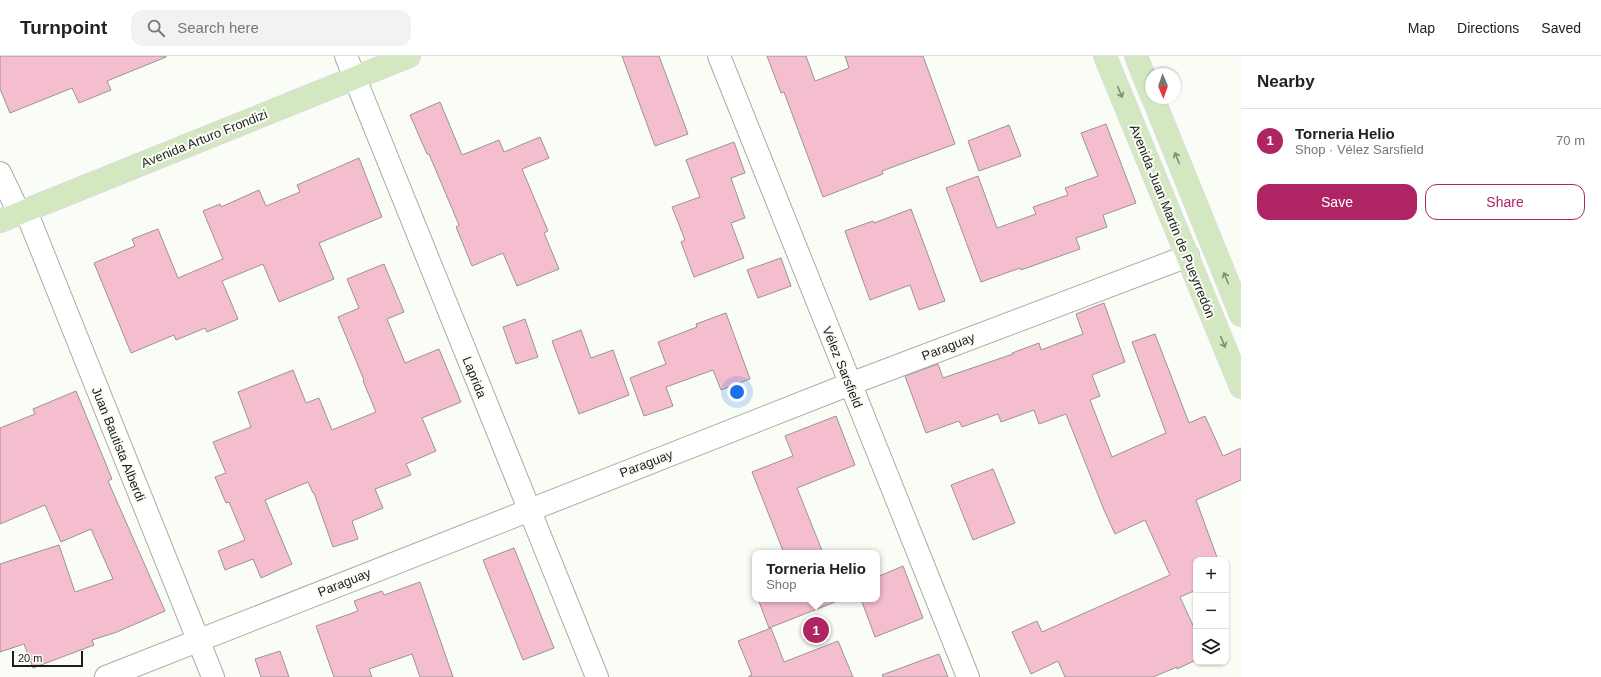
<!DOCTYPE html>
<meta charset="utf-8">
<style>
body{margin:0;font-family:Arial,sans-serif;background:#f2f2f2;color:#222}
.controls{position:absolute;right:12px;bottom:12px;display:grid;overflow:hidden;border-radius:8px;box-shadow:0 1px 3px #0004}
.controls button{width:36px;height:36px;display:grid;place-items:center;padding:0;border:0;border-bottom:1px solid #e0e0e0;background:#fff;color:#222;font:20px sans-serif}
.compass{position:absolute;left:1145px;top:12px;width:36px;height:36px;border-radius:50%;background:#fff;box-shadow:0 1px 3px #0004;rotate:178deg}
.scale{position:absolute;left:12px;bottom:10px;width:71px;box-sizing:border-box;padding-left:4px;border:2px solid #1d1e1c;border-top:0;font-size:11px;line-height:14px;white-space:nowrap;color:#1d1e1c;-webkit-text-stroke:3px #f9fdf6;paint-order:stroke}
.you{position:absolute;left:737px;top:336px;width:14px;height:14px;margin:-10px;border:3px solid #fff;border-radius:50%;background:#1a73e8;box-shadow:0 0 0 6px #1a73e833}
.badge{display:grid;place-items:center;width:26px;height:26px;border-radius:50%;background:#af2564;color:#fff;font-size:13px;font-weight:700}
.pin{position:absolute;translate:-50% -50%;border:2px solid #fff;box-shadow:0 1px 4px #0006}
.popup{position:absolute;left:752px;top:494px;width:128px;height:52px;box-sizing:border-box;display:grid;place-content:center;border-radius:8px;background:#fff;filter:drop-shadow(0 1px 3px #0005);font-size:13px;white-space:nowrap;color:#767676}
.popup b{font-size:15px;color:#222}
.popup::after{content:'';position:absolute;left:50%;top:100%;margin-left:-8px;border:8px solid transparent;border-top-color:#fff}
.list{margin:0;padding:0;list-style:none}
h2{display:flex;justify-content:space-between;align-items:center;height:52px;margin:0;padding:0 16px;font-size:17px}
h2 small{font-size:13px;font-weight:400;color:#767676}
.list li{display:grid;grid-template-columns:26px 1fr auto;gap:12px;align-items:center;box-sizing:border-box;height:64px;padding:0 16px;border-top:1px solid #e0e0e0}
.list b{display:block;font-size:15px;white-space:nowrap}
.list p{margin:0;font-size:13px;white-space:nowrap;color:#767676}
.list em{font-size:13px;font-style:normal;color:#767676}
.actions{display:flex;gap:8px;padding:12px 16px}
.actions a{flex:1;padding:9px 0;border:1px solid #af2564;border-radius:12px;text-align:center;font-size:14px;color:#af2564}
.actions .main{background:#af2564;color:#fff}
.icon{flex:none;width:22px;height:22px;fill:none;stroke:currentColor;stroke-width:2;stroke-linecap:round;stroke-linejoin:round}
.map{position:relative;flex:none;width:1241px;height:621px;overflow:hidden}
header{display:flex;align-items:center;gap:24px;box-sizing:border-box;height:56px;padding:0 20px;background:#fff;border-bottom:1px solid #e0e0e0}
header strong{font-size:19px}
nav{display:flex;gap:22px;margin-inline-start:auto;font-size:14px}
.search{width:280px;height:36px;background:#f2f2f2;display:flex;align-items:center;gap:10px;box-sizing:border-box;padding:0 14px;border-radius:12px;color:#767676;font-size:15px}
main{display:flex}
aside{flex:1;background:#fff}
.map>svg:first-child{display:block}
.building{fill:#f5becf;stroke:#9b9396}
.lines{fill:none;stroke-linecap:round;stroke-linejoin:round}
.minor-casing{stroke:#a9ada7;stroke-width:24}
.major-casing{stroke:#dbdbdb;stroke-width:24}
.minor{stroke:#fff;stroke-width:22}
.major{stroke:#d3e8c1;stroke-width:22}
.oneway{stroke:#818d77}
.labels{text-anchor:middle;stroke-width:4;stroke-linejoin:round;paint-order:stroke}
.street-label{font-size:13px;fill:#1d1e1c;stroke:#f9fdf6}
</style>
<header>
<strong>Turnpoint</strong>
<div class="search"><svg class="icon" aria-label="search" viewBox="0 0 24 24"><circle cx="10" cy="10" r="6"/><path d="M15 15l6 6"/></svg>Search here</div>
<nav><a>Map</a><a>Directions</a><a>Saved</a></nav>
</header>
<main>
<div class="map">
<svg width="1241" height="621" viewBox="0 0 1241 621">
<rect width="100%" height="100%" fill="#f9fdf6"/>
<path class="building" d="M0 0H166V1L107 25 111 34 79 47 72 32 10 57 0 33Z
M622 0H659L688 78 655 90Z
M767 0H806L815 25 849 12 845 0H923L955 88 882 115 883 118 823 141 784 36 781 37Z
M440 46 462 99 499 84 504 96 540 81 549 102 522 113 548 175 544 177 559 213 517 230 503 197 472 210 456 171 459 169 429 98H427L410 59Z
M1106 68 1136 147 1103 159 1107 171 1076 182 1080 193 1021 214 1020 212 981 226 946 132 978 120 997 172 1036 158 1033 151 1068 139 1065 132 1098 120 1081 77Z
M1009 69 1021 100 979 115 968 85Z
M734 86 745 117 731 122 745 162 731 167 744 202 694 221 681 186 685 184 672 151 700 141 686 104Z
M359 102 382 161 319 187 334 223 279 246 263 208 222 225 238 263 207 276 205 272 176 284 174 279 131 297 94 207 135 190 132 183 158 173 178 222 223 203 203 155 220 148 221 151 259 134 266 150 300 136 297 129Z
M911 153 945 245 919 254 910 229 870 244 845 175 873 165 874 167Z
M781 202 791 230 758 242 747 214Z
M384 208 404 256 387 263 405 307 439 293 461 346 422 362 436 395 406 408 411 419 375 433 383 452 352 465 358 483 333 491 314 437H313L308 426 265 444 292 508 261 522 253 503 225 514 218 495 245 484 229 446 226 447 215 421 226 417 213 386 251 371 238 336 293 314 306 347 319 342 332 374 376 356 363 325 364 324 338 261 359 252 347 223Z
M1104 247 1125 306 1092 319 1100 340 1090 344 1112 401 1166 377 1132 286 1155 278 1189 367 1205 360 1223 400 1241 392V424L1196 444 1218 504H1196V534L1180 541 1196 576V604L1177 613V611L1153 621H1065L1058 605 1031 618 1012 576 1037 565 1042 576 1170 519 1145 464 1115 478 1104 454 1066 358 1039 368 1034 354 1001 366 998 358 962 371 959 365 926 377 905 320 938 308 943 322 1013 298 1012 297 1039 287 1041 294 1083 278 1076 258Z
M726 257 750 323 721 334 713 314 666 331 673 350 644 360 630 322 666 308 658 286 697 271 696 268Z
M525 263 538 301 516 308 503 271Z
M581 274 591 302 613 294 629 339 579 358 552 285Z
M76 335 112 423 108 425 165 555 117 576 92 584 94 589 33 612 24 588 0 596V508L59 489 75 536 113 523 91 473 61 486 45 449 0 468V372L35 358 33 353Z
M836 360 855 409 797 432 823 497H784L752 416 793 400 785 380Z
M993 413 1015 467 973 484 951 429Z
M514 492 554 592 523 604 483 504Z
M903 510 923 562 875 581 861 543H877V521Z
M420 526 453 621H420L412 598 369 613 372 621H334L316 570 358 555 354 545 382 535 384 539Z
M758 543H840V544L769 572Z
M771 572 784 606 838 585 853 621H749V620L752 619 738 585Z
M280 595 289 621H261L255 603Z
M939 598 948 621H883L882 619Z"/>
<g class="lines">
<defs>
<path id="minor" d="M346 0 597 621
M719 0 968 621
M0 117 19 157
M26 155 213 621
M106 621 850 328 1188 200"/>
<path id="major" d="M1105 0 1241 331
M1136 0 1151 38
M1153 42 1241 259
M0 165 409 0"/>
</defs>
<use href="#minor" class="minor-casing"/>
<use href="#major" class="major-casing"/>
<use href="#minor" class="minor"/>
<use href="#major" class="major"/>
</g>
<defs><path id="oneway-shaft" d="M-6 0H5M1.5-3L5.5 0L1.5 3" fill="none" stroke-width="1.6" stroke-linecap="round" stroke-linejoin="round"/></defs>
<g class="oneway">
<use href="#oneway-shaft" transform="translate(1120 36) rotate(67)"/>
<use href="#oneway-shaft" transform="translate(1177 102) rotate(-112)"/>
<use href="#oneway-shaft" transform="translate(1226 222) rotate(-112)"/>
<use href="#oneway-shaft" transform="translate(1223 286) rotate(68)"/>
</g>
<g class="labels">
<g class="street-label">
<text transform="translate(204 82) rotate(-22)" y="5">Avenida Arturo Frondizi</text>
<text transform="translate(1173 165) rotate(68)" y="5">Avenida Juan Martin de Pueyrredón</text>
<text transform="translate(948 290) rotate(-21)" y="5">Paraguay</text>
<text transform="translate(843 311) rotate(68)" y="5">Vélez Sarsfield</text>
<text transform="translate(475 321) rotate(68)" y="5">Laprida</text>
<text transform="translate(119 388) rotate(68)" y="5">Juan Bautista Alberdi</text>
<text transform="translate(646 407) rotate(-21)" y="5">Paraguay</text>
<text transform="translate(344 526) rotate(-22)" y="5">Paraguay</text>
</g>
</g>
</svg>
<div class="controls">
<button>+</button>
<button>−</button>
<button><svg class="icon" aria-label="layers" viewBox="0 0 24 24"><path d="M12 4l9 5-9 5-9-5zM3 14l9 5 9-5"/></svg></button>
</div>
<svg class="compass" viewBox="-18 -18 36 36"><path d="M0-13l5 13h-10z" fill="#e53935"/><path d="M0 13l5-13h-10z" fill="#767676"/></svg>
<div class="scale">20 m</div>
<div class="you"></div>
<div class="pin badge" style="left:816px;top:574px">1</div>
<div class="popup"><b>Torneria Helio</b>Shop</div>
</div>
<aside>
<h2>Nearby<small></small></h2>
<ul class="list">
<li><span class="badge">1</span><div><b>Torneria Helio</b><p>Shop · Vélez Sarsfield</p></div><em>70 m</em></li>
</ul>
<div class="actions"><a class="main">Save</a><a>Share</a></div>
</aside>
</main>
